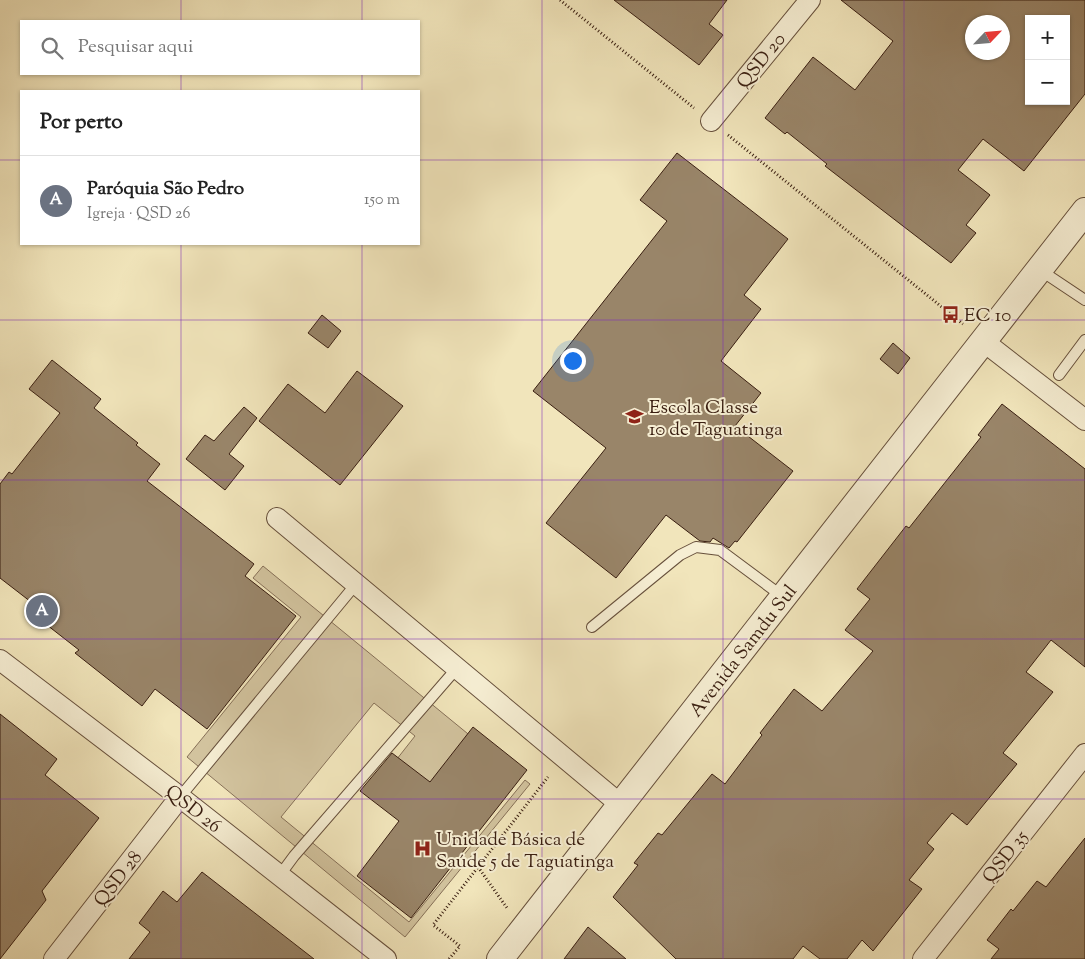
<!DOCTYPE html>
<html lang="pt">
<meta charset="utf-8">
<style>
body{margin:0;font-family:"Sorts Mill Goudy",serif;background:#f6f6f6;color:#222}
.controls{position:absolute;right:15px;top:15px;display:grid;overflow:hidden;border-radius:0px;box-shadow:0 1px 4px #0004}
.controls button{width:45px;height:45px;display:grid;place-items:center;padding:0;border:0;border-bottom:1px solid #e0e0e0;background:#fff;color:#222;font:25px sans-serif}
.compass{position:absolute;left:965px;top:15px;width:45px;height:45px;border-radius:50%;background:#fff;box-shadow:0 1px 4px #0004;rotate:64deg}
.you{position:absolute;left:572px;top:360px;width:18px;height:18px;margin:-12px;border:4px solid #fff;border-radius:50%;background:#1a73e8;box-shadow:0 0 0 8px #1a73e833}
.badge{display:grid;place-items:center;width:32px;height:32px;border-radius:50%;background:#d93025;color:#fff;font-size:16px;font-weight:700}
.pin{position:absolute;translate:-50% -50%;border:2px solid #fff;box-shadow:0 1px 5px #0006}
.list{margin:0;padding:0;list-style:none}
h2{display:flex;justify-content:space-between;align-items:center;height:65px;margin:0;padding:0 20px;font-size:21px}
h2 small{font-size:16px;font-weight:400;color:#767676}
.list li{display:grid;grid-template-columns:32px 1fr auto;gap:15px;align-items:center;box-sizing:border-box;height:90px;padding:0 20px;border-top:1px solid #e0e0e0}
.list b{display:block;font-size:19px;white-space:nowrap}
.list p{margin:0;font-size:16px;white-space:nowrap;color:#767676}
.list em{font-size:16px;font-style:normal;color:#767676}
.icon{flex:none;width:28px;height:28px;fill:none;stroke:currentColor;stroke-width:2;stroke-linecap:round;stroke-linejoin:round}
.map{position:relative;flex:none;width:1085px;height:959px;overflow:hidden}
.search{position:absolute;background:#fff;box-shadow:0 1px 4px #0004;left:20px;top:20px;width:400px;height:55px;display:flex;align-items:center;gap:12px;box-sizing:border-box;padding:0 18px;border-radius:0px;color:#767676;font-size:19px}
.panel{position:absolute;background:#fff;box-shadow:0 1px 4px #0004;left:20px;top:90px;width:400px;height:155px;border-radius:0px}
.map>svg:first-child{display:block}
.green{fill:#d2c39e;stroke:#867058}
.building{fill:#998569;stroke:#391e11;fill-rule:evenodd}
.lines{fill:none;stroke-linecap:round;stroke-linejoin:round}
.service-casing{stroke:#67503c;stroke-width:12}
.minor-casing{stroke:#67503c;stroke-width:22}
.tertiary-casing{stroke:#67503c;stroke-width:28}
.path{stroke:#391e11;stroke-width:3;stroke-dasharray:1 2.5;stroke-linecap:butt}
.service{stroke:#f6eed3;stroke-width:10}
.minor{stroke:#f6eed3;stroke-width:20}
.tertiary{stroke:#f6eed3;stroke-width:26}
.grid{fill:none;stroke:#7b2cbf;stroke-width:1;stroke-opacity:0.55}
.labels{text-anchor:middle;stroke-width:4;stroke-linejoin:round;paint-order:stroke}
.street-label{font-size:19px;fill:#391e11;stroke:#f6eed3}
.poi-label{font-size:19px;fill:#391e11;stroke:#f6eed3;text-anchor:start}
</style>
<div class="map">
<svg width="1085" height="959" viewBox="0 0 1085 959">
<rect width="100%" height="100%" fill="#f1e5bb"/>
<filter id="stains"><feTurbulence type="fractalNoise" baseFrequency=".004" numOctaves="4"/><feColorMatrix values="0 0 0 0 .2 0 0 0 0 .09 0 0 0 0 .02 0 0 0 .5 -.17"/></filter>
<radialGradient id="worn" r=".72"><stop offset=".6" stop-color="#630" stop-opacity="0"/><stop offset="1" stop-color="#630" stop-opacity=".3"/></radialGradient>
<path class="green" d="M263 566 473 738 428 793 393 764 415 736 374 703 281 817 409 922 525 780 530 784 405 937 187 757 301 617 253 578Z"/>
<path class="building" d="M614 0H727L709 24 723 35 699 65Z
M841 0H1085V94L1024 171 983 139 958 170 990 195 966 225 976 233 951 263 825 166 827 164 787 132 785 134 765 118 813 57 855 90 893 41ZM1029 19H1066V101H1029ZM972 22H1002V52H972Z
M677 153 788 239 744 295 761 309 721 361 761 393 735 426 793 471 737 542 735 541 729 548 713 538 710 542 700 541 666 515 616 578 546 523 606 448 533 391 667 221 640 200Z
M322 315 341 331 328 348 308 333Z
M893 343 910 358 898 374 880 359Z
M52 360 101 399 94 408 138 443 136 445 160 464 147 481 254 564 245 576 296 616 207 729 155 689 142 706 75 653 79 650 38 618 44 612 0 578V484L9 472 12 474 60 413 29 389Z
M357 371 403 406 340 485 259 421 288 384 325 413Z
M1002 404 1085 469V667L1051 640 1026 672 1053 692 1003 753 1017 764 967 825 952 813 927 843 934 849 909 880 922 889 873 951 862 940 847 959H820L803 946 793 959H676L613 897 638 865 634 863 658 833 662 835 712 774 725 784 762 735 760 733 794 689 822 711 873 651 845 630 870 599 857 589 906 526 909 528 981 437 978 435Z
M244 407 257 418 229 454 244 466 225 490 186 459 205 435 214 441Z
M0 714 57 759 45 775 99 818 42 891 46 900 0 959Z
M473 727 527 770 411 918 357 876 399 821 360 791 392 753 430 782Z
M1085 838V959H991L999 949 987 940 1011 909 1013 911 1037 881 1046 887Z
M202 872 314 959H129L150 932 139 923 163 891 177 902Z
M588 927 626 959H564Z"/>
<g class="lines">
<defs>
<path id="service" d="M1040 270 1085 300
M1059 375 1085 340
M592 627 680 555 696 547 720 550 782 596
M180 797 356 584
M280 875 294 856 457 668"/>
<path id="minor" d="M711 121 810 0
M983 341 1085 420
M277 518 621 805
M0 660 180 797 386 959
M54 959 180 797
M923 959 1085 754"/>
<path id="tertiary" d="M500 959 1085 211"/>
</defs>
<use href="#service" class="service-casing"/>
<use href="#minor" class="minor-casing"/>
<use href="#tertiary" class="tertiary-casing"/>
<path class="path" d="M560 0 694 108
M728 135 963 324
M476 864 507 908
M449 959 460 946 433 925 548 777"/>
<use href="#service" class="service"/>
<use href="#minor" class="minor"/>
<use href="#tertiary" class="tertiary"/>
</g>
<path class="grid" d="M181 0V21M362 0V21M542 0V959M723 0V959M904 0V959M181 74V91M362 74V91M0 160H21M419 160H1085M181 244V959M362 244V959M0 320H1085M0 480H1085M0 639H1085M0 799H1085"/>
<defs>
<symbol id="bus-bare" viewBox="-9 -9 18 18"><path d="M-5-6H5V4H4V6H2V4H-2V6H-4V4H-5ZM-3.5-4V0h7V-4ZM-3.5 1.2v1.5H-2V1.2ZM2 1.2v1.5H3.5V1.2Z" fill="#8f2418" stroke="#f6eed3" stroke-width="2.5" paint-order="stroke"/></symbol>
<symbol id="school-bare" viewBox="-9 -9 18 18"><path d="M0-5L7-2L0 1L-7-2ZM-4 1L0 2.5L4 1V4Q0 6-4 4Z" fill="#8f2418" stroke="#f6eed3" stroke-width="2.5" paint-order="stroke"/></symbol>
<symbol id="hospital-bare" viewBox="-9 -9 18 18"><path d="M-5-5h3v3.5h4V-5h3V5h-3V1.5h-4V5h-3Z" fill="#8f2418" stroke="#f6eed3" stroke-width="2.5" paint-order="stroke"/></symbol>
</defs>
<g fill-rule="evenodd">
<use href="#bus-bare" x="938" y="302" width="25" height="25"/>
<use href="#school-bare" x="622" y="404" width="25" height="25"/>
<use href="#hospital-bare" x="410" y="836" width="25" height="25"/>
</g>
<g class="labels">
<g class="street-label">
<text transform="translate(760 60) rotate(-51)" y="7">QSD 20</text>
<text transform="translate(742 650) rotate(-52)" y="7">Avenida Samdu Sul</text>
<text transform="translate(194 808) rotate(38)" y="7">QSD 26</text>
<text transform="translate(1004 856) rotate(-52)" y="7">QSD 35</text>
<text transform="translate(117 878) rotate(-52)" y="7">QSD 28</text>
</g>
<g class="poi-label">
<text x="964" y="321">EC 10</text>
<text x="649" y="413">Escola Classe<tspan x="649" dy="22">10 de Taguatinga</tspan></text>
<text x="436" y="845">Unidade Básica de<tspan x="436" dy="22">Saúde 5 de Taguatinga</tspan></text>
</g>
</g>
<rect width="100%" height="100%" filter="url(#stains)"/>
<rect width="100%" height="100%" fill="url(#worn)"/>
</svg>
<div class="controls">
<button>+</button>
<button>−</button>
</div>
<svg class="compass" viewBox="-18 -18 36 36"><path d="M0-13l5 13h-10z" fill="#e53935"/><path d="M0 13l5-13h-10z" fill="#767676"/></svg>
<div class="you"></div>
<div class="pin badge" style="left:42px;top:611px;background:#6b7280">A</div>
<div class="search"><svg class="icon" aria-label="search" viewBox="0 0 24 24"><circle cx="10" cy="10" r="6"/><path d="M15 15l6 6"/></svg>Pesquisar aqui</div>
<section class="panel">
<h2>Por perto<small></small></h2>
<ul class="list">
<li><span class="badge" style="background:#6b7280">A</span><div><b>Paróquia São Pedro</b><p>Igreja · QSD 26</p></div><em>150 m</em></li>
</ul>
</section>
</div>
